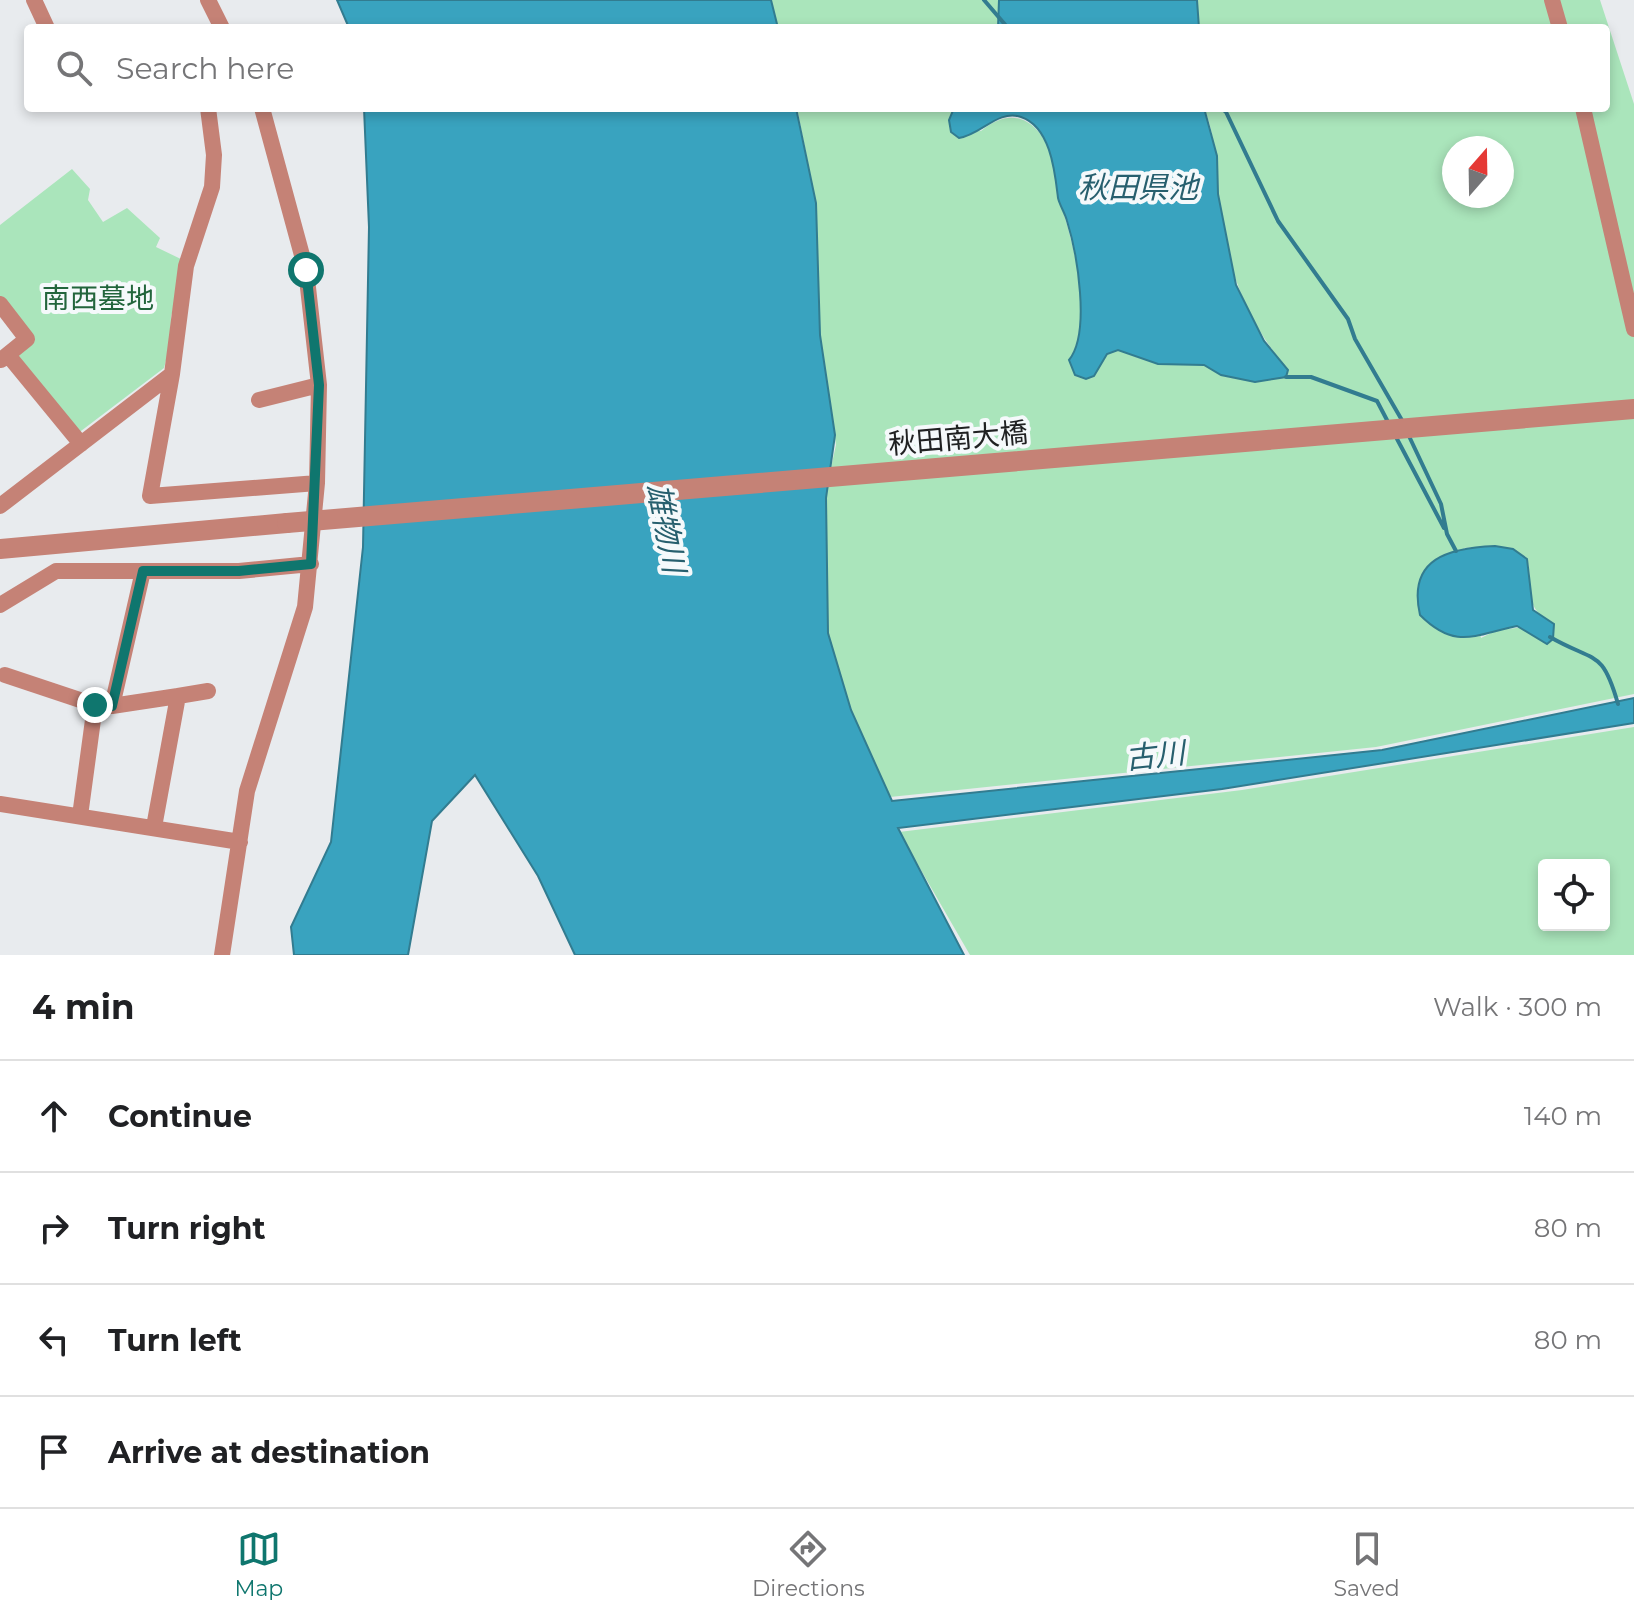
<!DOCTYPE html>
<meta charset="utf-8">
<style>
body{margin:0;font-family:Montserrat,"Noto Sans JP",sans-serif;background:#f6f6f6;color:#202124}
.controls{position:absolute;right:24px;bottom:24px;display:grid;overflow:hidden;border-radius:8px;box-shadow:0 4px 12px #0003}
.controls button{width:72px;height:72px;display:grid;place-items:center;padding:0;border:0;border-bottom:2px solid #e0e0e0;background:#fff;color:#202124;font:40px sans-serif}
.compass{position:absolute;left:1442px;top:136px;width:72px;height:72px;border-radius:50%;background:#fff;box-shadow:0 4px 12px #0003;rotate:20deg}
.stop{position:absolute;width:24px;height:24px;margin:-18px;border:6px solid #0f766e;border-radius:50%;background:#fff}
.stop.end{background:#0f766e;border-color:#fff;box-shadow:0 2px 8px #0008}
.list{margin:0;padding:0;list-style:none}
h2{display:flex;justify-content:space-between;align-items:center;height:104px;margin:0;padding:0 32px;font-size:34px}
h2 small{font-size:26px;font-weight:400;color:#757577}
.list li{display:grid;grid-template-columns:52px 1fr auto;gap:24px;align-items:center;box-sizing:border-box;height:112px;padding:0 32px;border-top:2px solid #e0e0e0}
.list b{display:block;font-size:30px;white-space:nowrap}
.list em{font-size:26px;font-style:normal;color:#757577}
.icon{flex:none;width:44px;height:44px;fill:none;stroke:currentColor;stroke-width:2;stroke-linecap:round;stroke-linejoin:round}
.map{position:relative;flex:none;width:1634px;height:955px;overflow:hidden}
.search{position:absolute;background:#fff;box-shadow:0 4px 12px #0003;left:24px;right:24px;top:24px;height:88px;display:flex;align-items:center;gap:20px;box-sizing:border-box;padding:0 28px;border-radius:8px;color:#757577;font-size:30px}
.sheet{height:552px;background:#fff}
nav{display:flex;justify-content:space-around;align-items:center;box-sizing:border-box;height:112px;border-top:2px solid #e0e0e0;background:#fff;font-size:22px;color:#757577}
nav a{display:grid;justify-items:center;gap:4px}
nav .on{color:#0f766e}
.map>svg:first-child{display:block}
.green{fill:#aae5bb;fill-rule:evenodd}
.water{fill:#39a3bf;stroke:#327c90;stroke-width:2}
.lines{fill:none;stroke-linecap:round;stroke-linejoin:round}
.stream{stroke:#327c90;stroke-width:4}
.minor{stroke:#c58276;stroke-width:16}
.tertiary{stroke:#c58276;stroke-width:20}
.tertiary-bridge{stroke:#c58276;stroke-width:20}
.route{stroke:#0f766e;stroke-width:10}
.labels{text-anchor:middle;stroke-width:8;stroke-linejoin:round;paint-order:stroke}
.park-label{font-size:28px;fill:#22653c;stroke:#f5f9fb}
.street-label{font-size:28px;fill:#202122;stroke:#f5f9fb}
.water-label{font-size:30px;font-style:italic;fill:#275f6e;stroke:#f5f9fb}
</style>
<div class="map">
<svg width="1634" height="955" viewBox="0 0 1634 955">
<rect width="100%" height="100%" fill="#e8ebee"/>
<path class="green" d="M771 0H999L998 28H778Z
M1197 0H1600L1634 104V694L1376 747 890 797 851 710 828 633 826 490 836 445 820 335 816 203 797 108H954L949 120 981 131C1024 95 1053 139 1059 183 1060 189 1058 194 1060 201 1074 247 1090 303 1076 352L1108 354 1118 350 1139 358 1205 365 1221 375 1255 382 1288 370C1244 318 1224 261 1218 193 1215 163 1216 137 1204 108H1606V28H1199ZM1454 148H1502V196H1454ZM1495 546 1513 549 1527 559C1535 591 1521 607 1554 624L1497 630 1481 638 1464 548Z
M72 169 90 189 88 200 103 222 127 208 160 238 156 247 185 261 171 317 170 345 164 368 77 434 15 356 34 342 0 297V225Z
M1634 727V955H970L899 832 1242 790ZM1544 865H1604V925H1544Z"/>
<path class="water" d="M337 0H771L778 28H349Z
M999 0H1197L1199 28H998Z
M364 108H796L816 203 820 335 835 435 826 498 828 633 851 710 892 801 1382 750 1634 698V723L1222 789 898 828 964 955H575L538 876 475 775 432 821 408 955H294L291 927 331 842 363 547 369 227Z
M954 108H1204L1217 156 1218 194 1236 285 1264 341 1288 370 1286 377 1255 382 1221 375 1204 365 1158 364 1118 350 1107 354 1094 376 1086 379 1075 375 1069 360C1091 333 1077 253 1067 221 1065 213 1060 206 1058 198 1055 173 1051 127 1021 117 998 109 981 135 959 138L951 132 949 120Z
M1495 546 1513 549 1527 559 1533 610 1554 624 1553 639 1547 644 1517 626C1476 634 1456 651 1420 615 1407 558 1449 548 1495 546Z"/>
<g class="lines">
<path class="stream" d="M984 0 1008 28
M1221 108 1226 112 1278 221 1348 319 1355 339 1403 422
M1286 377H1311L1377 401 1388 422
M1408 434 1441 504 1447 534 1456 551
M1396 437 1444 528
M1550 637C1595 663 1602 648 1618 704"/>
<path class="minor" d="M34 0 47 28
M208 0 222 28
M1552 0 1560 28
M208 108 214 155 212 187 186 266 172 374 150 496 317 483
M1583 108 1634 329
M0 304 27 339 1 360
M8 355 81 444
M259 400 319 385
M0 506 172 374
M143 571 112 706 178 696 154 827
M0 605 56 571H239L311 564
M5 675 95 705
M178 696 208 691
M0 804 240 842
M80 816 95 705 112 706
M222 955 247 791 305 607 317 483 319 385 306 270 262 108"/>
<path class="tertiary" d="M0 549 287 523"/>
<path class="tertiary-bridge" d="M287 523 1634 409"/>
</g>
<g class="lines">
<path class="route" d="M95 705 112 706 143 571H239L311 564 319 385 306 270"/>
</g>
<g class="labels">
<g class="park-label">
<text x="98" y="308">南西墓地</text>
</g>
<g class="street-label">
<text transform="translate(958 438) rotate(-5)" y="10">秋田南大橋</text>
</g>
<g class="water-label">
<text x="1138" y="198">秋田県池</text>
<text transform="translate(666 528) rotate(79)" y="10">雄物川</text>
<text transform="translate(1155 756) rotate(-6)" y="10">古川</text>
</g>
</g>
</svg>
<div class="controls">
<button><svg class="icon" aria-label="locate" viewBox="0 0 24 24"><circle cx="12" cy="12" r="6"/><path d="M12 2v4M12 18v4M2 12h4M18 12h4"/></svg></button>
</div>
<svg class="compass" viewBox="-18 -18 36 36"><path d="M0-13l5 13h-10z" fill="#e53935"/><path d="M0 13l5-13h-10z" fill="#757577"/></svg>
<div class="stop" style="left:306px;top:270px"></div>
<div class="stop end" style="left:95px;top:705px"></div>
<div class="search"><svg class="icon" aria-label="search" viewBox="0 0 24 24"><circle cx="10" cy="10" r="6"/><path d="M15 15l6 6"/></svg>Search here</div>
</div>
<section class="sheet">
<h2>4 min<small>Walk · 300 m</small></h2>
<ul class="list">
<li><svg class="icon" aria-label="ahead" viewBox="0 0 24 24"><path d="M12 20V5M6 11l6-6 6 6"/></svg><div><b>Continue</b></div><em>140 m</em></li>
<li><svg class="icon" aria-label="right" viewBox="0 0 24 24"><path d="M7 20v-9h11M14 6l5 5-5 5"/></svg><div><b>Turn right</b></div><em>80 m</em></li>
<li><svg class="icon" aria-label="left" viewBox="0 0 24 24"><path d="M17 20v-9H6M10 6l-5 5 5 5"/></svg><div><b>Turn left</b></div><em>80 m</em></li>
<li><svg class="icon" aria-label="arrive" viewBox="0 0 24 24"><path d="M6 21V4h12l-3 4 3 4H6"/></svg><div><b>Arrive at destination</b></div></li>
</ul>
</section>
<nav>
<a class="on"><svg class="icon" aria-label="map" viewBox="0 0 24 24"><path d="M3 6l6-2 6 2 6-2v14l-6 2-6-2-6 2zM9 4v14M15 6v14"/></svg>Map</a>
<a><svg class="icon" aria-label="directions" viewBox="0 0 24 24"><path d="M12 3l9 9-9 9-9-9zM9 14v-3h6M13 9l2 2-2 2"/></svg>Directions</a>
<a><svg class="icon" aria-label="saved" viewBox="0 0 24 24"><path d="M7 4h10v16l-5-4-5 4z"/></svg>Saved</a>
</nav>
